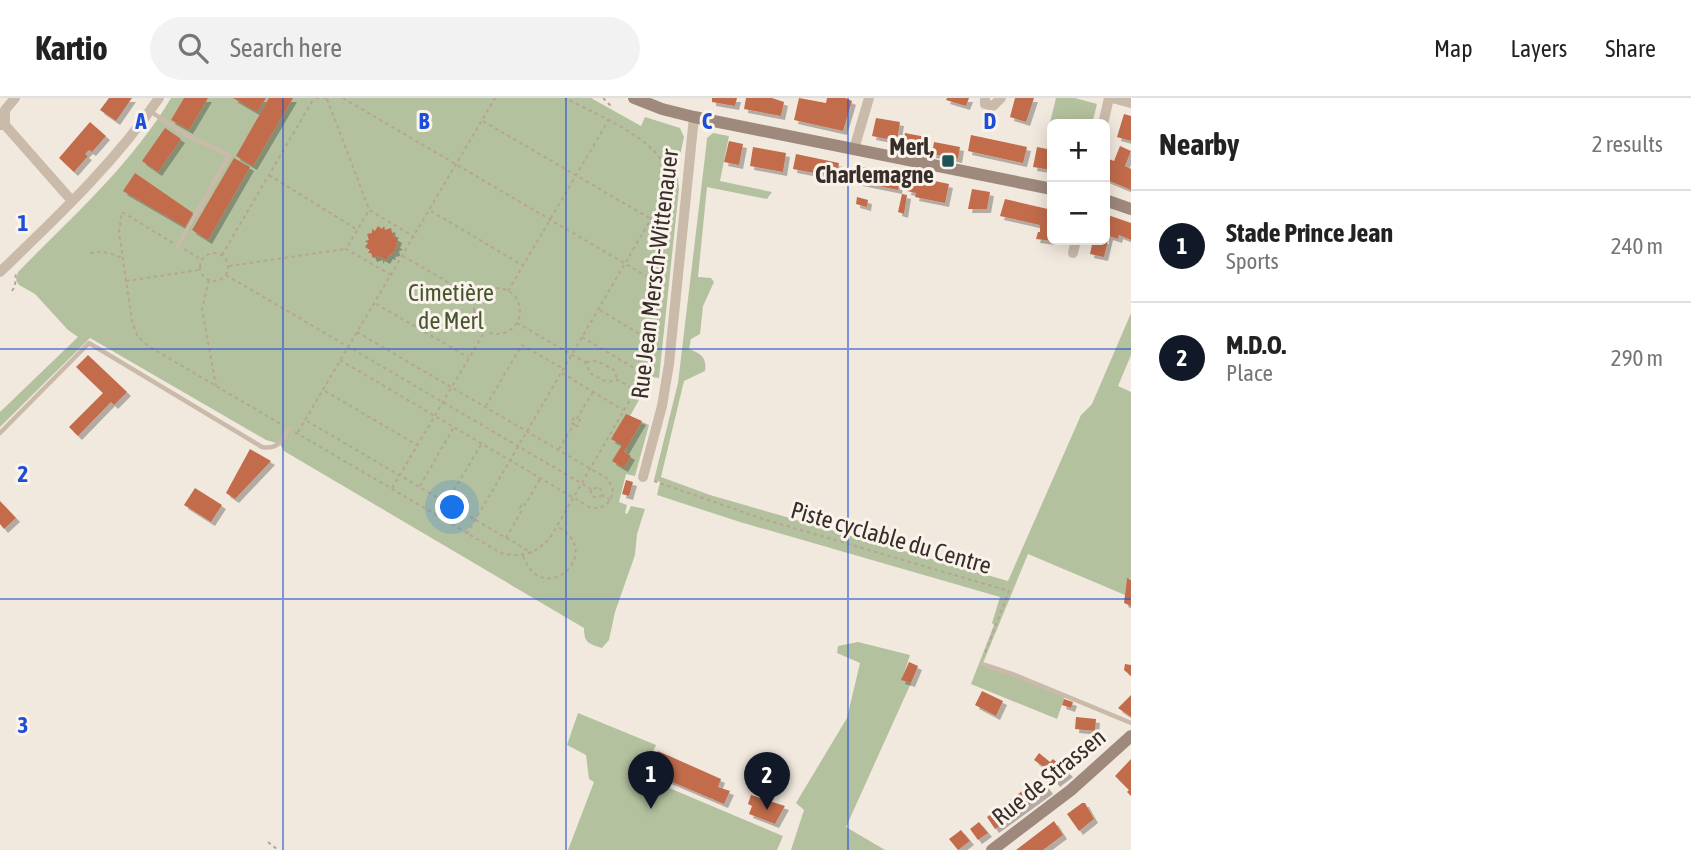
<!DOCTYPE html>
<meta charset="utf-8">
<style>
body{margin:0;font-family:"Asap Condensed",sans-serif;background:#f2f2f2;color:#222}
.controls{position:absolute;right:21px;top:21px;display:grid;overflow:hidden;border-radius:10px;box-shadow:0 4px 18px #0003}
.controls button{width:63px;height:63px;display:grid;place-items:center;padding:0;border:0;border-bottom:2px solid #e0e0e0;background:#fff;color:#222;font:35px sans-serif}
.you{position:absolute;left:453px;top:410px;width:24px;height:24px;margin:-18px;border:5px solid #fff;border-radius:50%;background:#1a73e8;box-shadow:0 0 0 10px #1a73e833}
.badge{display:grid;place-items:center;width:46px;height:46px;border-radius:50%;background:#111827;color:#fff;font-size:23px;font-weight:700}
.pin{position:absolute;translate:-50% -58px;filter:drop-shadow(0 2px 4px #0008)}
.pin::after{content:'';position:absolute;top:37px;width:24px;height:21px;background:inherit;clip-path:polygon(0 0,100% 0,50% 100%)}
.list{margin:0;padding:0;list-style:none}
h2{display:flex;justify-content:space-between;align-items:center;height:91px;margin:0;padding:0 28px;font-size:30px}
h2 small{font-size:23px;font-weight:400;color:#767676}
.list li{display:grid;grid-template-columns:46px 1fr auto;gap:21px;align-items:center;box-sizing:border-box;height:112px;padding:0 28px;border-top:2px solid #e0e0e0}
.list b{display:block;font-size:26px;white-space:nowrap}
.list p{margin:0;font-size:23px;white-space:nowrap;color:#767676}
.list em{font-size:23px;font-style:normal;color:#767676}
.icon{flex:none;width:38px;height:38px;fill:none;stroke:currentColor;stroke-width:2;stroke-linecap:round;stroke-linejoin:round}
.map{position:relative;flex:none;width:1131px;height:752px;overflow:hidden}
header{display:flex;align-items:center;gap:42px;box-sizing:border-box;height:98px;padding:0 35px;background:#fff;border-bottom:2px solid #e0e0e0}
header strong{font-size:33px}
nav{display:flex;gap:38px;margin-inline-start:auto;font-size:24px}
.search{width:490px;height:63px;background:#f2f2f2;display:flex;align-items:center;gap:18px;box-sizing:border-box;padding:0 24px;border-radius:38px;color:#767676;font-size:26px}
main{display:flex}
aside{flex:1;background:#fff}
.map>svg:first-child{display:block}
.green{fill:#b4c19e}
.building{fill:#c26c4c;filter:url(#shadow)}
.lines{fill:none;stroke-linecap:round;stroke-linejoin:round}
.path{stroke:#b6a494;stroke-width:2;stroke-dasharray:3.5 3.5;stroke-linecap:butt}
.lane{stroke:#cabaaa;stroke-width:4.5}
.street{stroke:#cabaaa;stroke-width:10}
.secondary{stroke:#9e897c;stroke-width:12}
.grid{fill:none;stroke:#1d4ed8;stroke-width:2;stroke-opacity:0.55}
.poi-dot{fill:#205358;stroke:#f9f3eb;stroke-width:2.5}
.labels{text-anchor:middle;stroke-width:6;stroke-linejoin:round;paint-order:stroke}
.poi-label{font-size:24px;font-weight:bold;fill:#382e29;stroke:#f9f3eb;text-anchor:end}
.street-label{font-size:24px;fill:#382e29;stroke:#f9f3eb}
.park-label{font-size:24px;fill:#46552e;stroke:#f9f3eb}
.grid-label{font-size:23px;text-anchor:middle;font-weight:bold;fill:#1d4ed8;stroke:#f9f3eb;stroke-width:6;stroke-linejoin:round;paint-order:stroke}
</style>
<header>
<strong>Kartio</strong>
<div class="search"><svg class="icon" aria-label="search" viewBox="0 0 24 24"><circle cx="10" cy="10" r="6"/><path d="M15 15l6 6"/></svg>Search here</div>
<nav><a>Map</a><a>Layers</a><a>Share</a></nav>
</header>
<main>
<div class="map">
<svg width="1131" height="752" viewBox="0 0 1131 752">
<defs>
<filter id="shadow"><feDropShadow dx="4" dy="4" stdDeviation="0" flood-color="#0004"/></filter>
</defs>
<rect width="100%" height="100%" fill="#f2e9de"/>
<path class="green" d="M171 0H591L641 28 645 19 680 30 684 39 677 72 679 91 659 280 652 279 630 318 649 327 635 378 626 376 619 404 627 407 625 415 627 416 631 408 645 411 637 436 635 457 615 514 609 542 602 550C589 546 584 545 584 530L284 353 280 346 266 342 90 240 0 329V314L78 239 68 232 35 196 19 187 16 182 18 174C72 119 131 67 171 0Z
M1056 0H1075L1097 6 1092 26H1052V34L1048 33Z
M713 35 729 38 720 83 772 94 767 101 707 89 698 179 711 180 714 184 703 208 700 236 691 241 689 251C701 256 707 259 705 273L684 283 661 379 710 397 1008 483 1081 317 1092 306 1131 215V257L1118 288 1131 294V481H1127L1125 497 1028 456 983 565 1065 598 1057 621 971 586 994 527 992 525 1000 499 740 424 657 397 660 384 654 382 678 285 706 50 707 40Z
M858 544 910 557 902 581 911 585 846 729 885 752H791L804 712 796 705 847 620 860 565 837 555 838 548Z
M578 615 656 647 648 666 641 663 636 676 783 738 777 752H568L594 684 589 681 586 657 567 647Z"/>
<path class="building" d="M109 0H132L116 23 100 12Z
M184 0H208L189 32 171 22Z
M233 0H266L257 14Z
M269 0H293L253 68 236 58Z
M712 0H737L735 8 712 4Z
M746 0H772L784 4 781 18 744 11Z
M799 0 826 5 827 0H845L852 3 843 33 794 22Z
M947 0H969L966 8 946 2Z
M1015 0H1034L1026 24 1010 19Z
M1124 16 1131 18V43L1117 39Z
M876 20 900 24 897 43 872 38Z
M90 24 106 38 92 54 89 52 85 56 88 58 74 74 59 60Z
M165 30 181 41 158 74 142 63Z
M905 35 926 39 923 55 902 51Z
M971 37 1027 49 1023 65 968 53Z
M729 43 743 46 739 67 724 64Z
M934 44 960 49 958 61 932 56Z
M1120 48 1131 53 1125 68 1131 71V92L1105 81V72L1109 61 1114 63Z
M753 49 786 55 783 74 750 68Z
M1037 49 1052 52V72L1033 69Z
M796 56 839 65 836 83 825 80V77L793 71Z
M234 60 250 69 208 142 192 132Z
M862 69 901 77 898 92 859 84Z
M135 75 193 115 185 129 123 93Z
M910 78 949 86 945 105 915 99 916 95 907 93Z
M972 91 990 94 987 111H968Z
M902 96 907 97 904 116 898 114Z
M857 99 868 102 867 109 856 106Z
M1005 101 1052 112V143L1036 141 1038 134H1040V127L1000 118Z
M1105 116 1131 125V142L1119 137 1118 141 1109 138 1104 159 1090 156 1093 142H1105Z
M378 128 382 131 384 128 385 132 391 130 392 135H395L393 138 398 141 396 146 399 148 395 149 396 154 391 155 392 158 389 157 386 162 381 159 379 162V158L373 160 371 155H368L370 152 365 149 368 145 365 143 369 142 367 136 372 135V131L375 133Z
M88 257 127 294 114 307 111 304 78 338 69 329 103 295 76 269Z
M626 316 642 323 624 354 631 358 624 370 612 363 622 347 611 341Z
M250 351 271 363 235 401 226 395Z
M626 382 633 384 629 398 622 396Z
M195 390 222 407 211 424 184 407Z
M0 403 16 420 4 431 0 426Z
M1127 480 1131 482V508L1124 505Z
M909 564 918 568 911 585 901 582Z
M1125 566 1131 567V578L1124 572Z
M982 593 1003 603 996 618 975 607Z
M1131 597V619L1118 610Z
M1064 601 1073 604 1071 610 1062 607Z
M1076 619 1096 621 1095 633 1075 631Z
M658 653 721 681 718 689 730 693 724 706 665 681 668 675 653 668 650 676 638 670 642 663 652 668Z
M1039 655 1050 664 1053 661 1069 675 1056 685 1044 669 1034 662Z
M1131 661V698L1127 694 1129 692 1115 678Z
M1040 680 1049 692 995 731 987 719Z
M751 697 785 708 775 726 749 716 752 708 748 706Z
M1082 705H1085L1094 721 1079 733 1067 716Z
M1054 723 1063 737 1043 752H1016Z
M979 724 988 735 978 742 970 731Z
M961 732 970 743 958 752 949 741Z"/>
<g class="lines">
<path class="path" d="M316 0H329
M343 0 653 182
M603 0 611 8
M327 1 369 111
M483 23 651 121
M269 77 356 131
M431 113 522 167
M173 145 122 114 119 134 132 223 137 237 148 248 284 328
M184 151 202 162
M200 169a14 14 0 1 1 28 0a14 14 0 1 1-28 0Z
M90 155C102 153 110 154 121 160
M222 157 314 0
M403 158 477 201
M229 168 345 151
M226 177 591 391
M391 177 346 151 369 112 413 138
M209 182 202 211 216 288
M126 183 199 172
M474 213a23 23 0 1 1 46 0a23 23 0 1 1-46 0Z
M12 193 15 188 16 174
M508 193 608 23
M376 206 468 259
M600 212 646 240
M517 225 585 264 590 275 607 284 618 282 651 302
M582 239 644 276
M340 262 591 410C604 411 611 405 613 393L608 381 357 234
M586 264 597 263 614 272 617 281
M562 275 623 312
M325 293 417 347
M486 308 522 247 562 270
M307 323 532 455
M575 327 577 328 580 322 578 321
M295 334 501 455C522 460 535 456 550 440L645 276 662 102C666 87 668 72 659 59 643 36 590 13 565 0
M298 334 495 0
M559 351 574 326 571 325 575 318 577 320 593 294
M654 383 763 421 1009 493 984 558
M420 388 454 329
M392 390 485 233
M602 397 598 400 594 399 591 396V391L600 389 602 397 610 402
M447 404 482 345
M467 436 662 102 675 103
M506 440 522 412 520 410 522 405 525 407 540 381
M523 458C543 512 606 455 558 429
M268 744 278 752"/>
<path class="lane" d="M150 13 184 36 229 57 178 148
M0 335 89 245 262 349C277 352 282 343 289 331
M982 566 1015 577 1131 625"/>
<path class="street" d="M985 0V6L993 8 1001 0
M1112 0 1131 5
M1103 26 1109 0
M0 27H5L72 103
M5 27V12L15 0
M854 51 869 0
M1073 155 1076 142
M0 174C57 119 114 66 159 0
M643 379 662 308 669 266 694 19"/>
<path class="secondary" d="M634 0 662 11 694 19 1052 91
M1105 102 1131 111
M992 752 1071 692 1131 638"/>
</g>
<path class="grid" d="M283 0V752M566 0V752M848 0V752M0 251H1131M0 501H1131"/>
<rect class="poi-dot" x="941" y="56" width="14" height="14" rx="3.5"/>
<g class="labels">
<g class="poi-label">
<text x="934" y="57">Merl,<tspan x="934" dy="28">Charlemagne</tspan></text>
</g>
<g class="street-label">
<text transform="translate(655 176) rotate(-83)" y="8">Rue Jean Mersch-Wittenauer</text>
<text transform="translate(891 440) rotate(16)" y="8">Piste cyclable du Centre</text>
<text transform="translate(1049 679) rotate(-39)" y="8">Rue de Strassen</text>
</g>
<g class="park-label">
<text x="451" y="203">Cimetière<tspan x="451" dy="28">de Merl</tspan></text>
</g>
</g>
<g class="grid-label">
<text x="141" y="31">A</text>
<text x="424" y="31">B</text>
<text x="707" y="31">C</text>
<text x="990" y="31">D</text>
<text x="23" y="133">1</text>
<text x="23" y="384">2</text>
<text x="23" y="635">3</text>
</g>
</svg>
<div class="controls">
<button>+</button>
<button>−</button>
</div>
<div class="you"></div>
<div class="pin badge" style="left:651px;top:711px">1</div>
<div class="pin badge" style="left:767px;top:712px">2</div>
</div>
<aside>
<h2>Nearby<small>2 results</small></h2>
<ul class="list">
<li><span class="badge">1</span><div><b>Stade Prince Jean</b><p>Sports</p></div><em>240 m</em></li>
<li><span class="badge">2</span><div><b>M.D.O.</b><p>Place</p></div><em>290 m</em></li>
</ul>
</aside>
</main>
